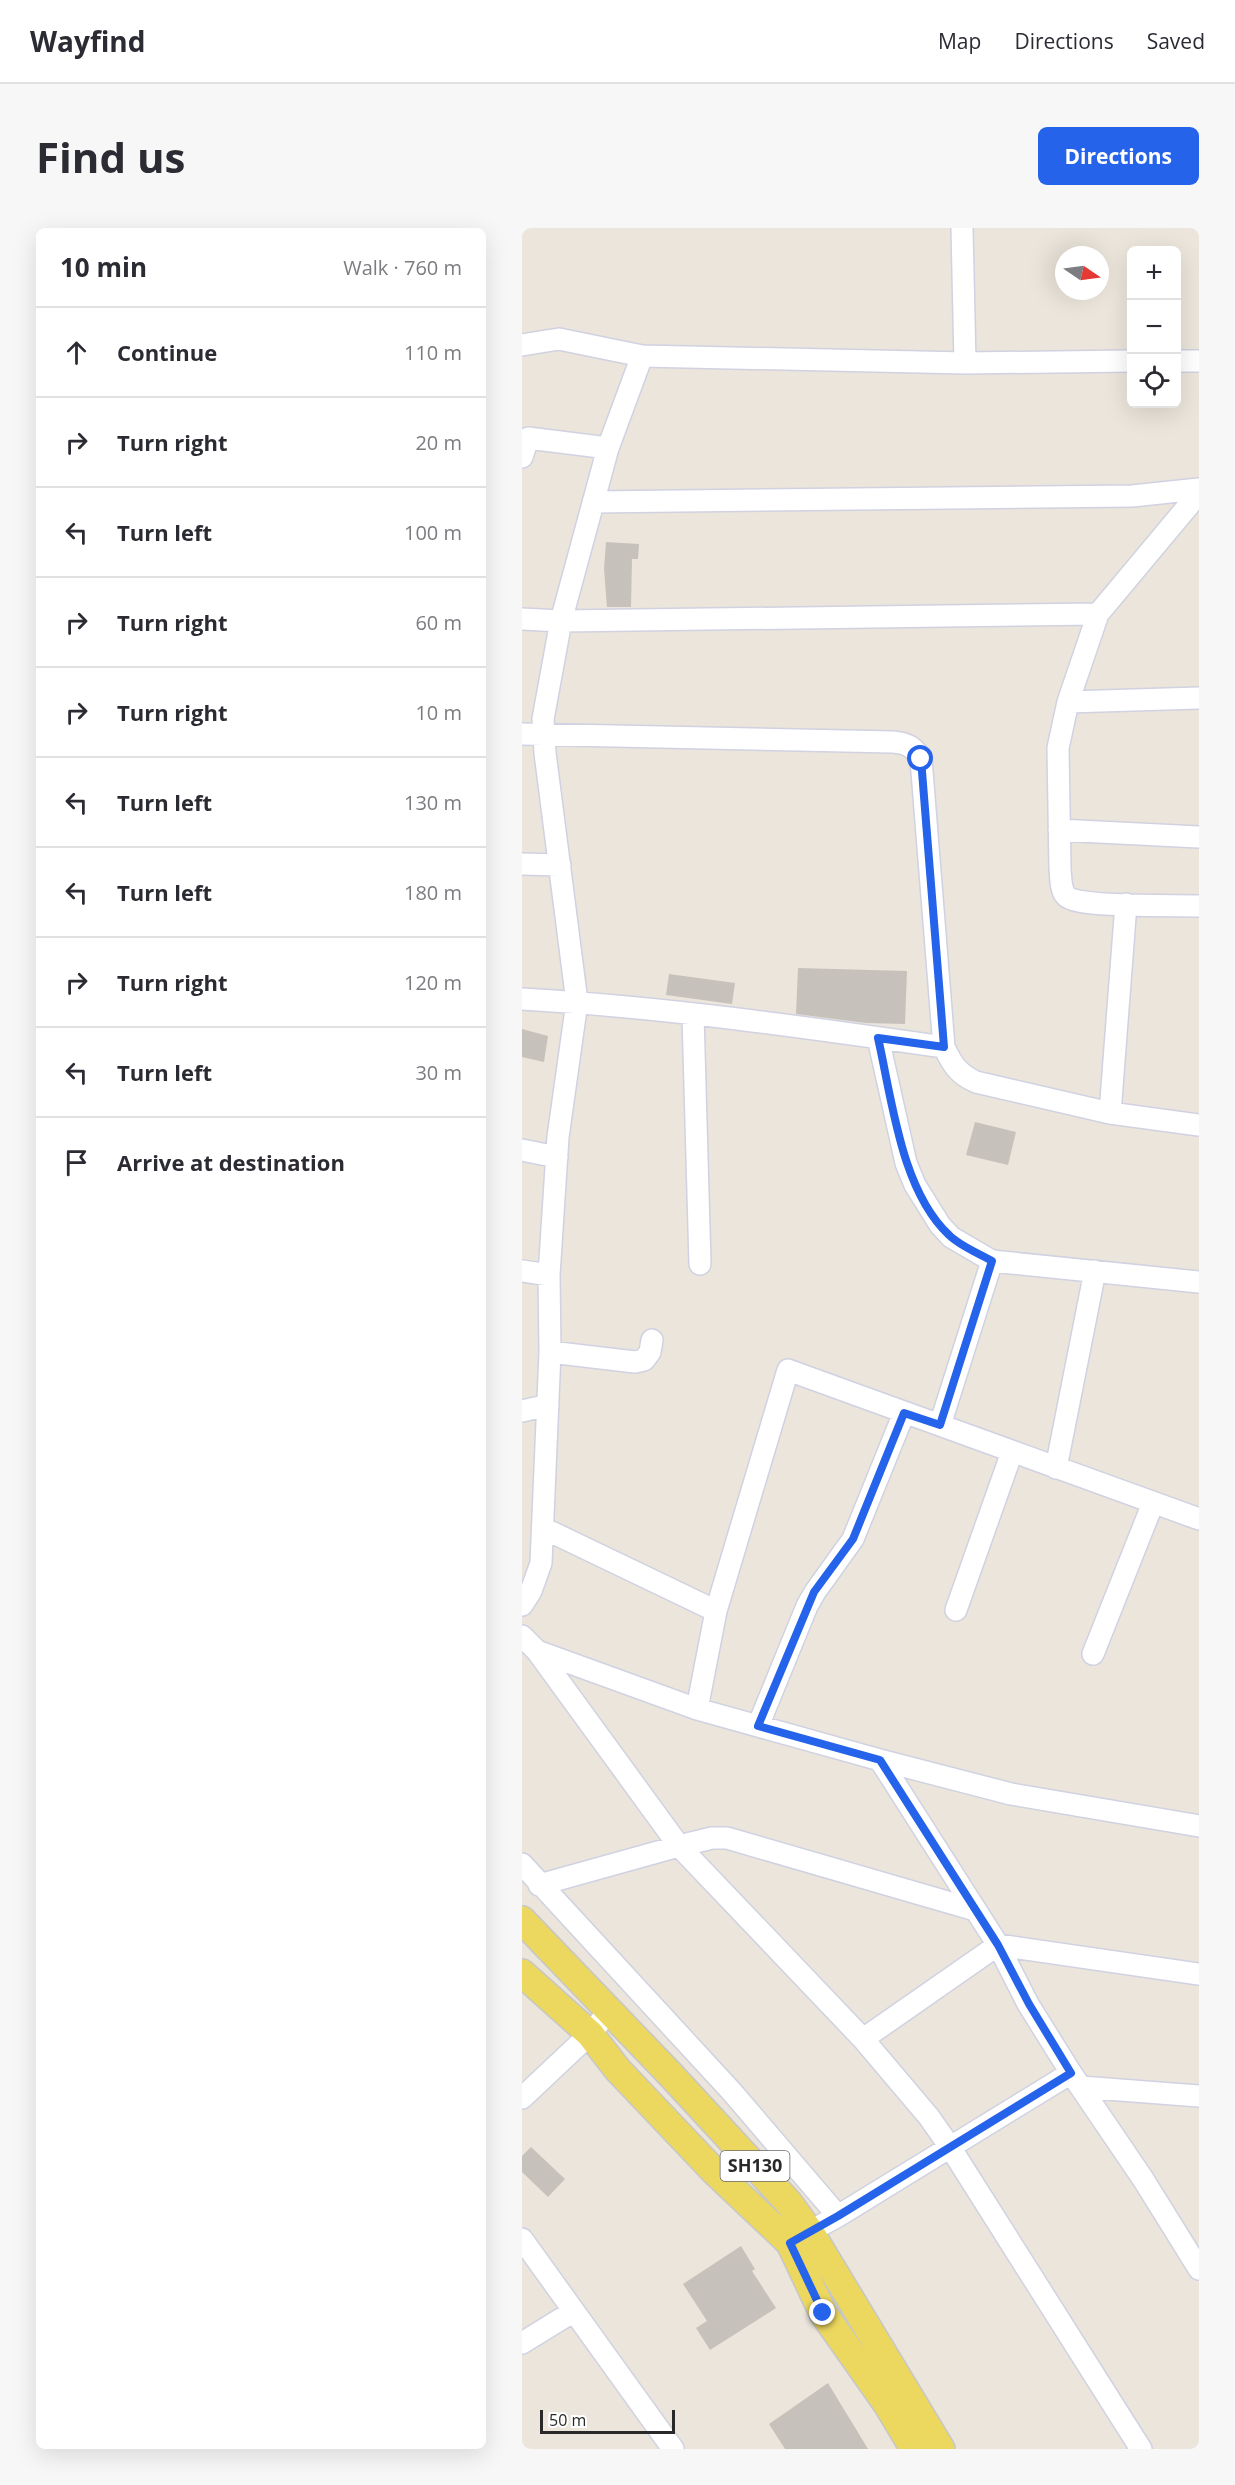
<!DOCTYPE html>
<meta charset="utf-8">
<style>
body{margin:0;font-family:"Open Sans",sans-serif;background:#f7f7f7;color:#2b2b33}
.controls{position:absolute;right:18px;top:18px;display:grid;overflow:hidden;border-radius:9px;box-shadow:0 6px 24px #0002}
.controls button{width:54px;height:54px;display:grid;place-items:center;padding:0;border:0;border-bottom:2px solid #e1e1e2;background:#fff;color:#2b2b33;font:30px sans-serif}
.compass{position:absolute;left:533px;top:18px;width:54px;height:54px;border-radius:50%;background:#fff;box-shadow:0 6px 24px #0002;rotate:103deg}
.scale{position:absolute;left:18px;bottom:15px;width:135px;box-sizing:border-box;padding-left:6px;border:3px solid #292929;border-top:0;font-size:16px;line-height:21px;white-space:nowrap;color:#292929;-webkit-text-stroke:4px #fff;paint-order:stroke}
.stop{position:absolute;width:18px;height:18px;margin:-14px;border:4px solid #2563eb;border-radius:50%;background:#fff}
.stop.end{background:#2563eb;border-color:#fff;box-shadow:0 2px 6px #0008}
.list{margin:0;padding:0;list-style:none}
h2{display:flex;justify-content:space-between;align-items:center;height:78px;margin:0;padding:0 24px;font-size:26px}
h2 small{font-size:20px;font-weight:400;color:#7c7c81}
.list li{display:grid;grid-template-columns:39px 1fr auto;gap:18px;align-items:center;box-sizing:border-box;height:90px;padding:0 24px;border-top:2px solid #e1e1e2}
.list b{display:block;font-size:22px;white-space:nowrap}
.list em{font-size:20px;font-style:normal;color:#7c7c81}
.icon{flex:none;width:33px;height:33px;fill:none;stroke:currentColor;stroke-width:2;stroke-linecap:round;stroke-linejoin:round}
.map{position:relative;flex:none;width:677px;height:2221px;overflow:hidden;border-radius:9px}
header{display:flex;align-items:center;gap:36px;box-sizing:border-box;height:84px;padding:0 30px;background:#fff;border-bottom:2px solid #e1e1e2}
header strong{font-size:28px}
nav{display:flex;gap:33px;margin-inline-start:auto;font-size:21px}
.intro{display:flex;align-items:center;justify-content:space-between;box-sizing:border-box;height:144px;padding:0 36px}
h1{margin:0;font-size:42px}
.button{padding:15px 27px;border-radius:9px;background:#2563eb;color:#fff;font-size:21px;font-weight:700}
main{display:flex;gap:36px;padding:0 36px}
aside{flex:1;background:#fff;border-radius:9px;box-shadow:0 6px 24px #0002}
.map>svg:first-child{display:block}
.building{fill:#c6c2bb}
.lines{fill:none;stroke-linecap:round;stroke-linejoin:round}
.minor-casing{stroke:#d0d2e2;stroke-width:24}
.major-casing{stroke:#c7c7c7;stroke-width:30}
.minor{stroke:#fff;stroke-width:21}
.major{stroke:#ecd85e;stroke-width:27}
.route{stroke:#2563eb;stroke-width:8}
.labels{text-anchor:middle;stroke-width:4.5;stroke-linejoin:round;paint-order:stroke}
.shield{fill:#fff;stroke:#696969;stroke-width:1.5}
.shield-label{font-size:18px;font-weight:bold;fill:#292929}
</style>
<header>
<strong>Wayfind</strong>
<nav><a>Map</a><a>Directions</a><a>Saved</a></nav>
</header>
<div class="intro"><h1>Find us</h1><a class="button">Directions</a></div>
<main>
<aside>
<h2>10 min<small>Walk · 760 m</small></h2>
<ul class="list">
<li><svg class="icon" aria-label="ahead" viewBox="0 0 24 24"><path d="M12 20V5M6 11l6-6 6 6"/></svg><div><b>Continue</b></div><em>110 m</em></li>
<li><svg class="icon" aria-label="right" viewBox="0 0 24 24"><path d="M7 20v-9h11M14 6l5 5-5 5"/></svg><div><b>Turn right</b></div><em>20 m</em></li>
<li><svg class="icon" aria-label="left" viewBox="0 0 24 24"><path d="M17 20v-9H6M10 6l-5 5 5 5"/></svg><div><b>Turn left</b></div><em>100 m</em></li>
<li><svg class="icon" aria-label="right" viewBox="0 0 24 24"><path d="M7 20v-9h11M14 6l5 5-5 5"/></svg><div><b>Turn right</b></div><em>60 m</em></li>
<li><svg class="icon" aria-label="right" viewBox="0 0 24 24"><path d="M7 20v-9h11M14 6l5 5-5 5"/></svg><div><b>Turn right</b></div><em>10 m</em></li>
<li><svg class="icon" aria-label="left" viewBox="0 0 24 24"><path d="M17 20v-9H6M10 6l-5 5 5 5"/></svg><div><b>Turn left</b></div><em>130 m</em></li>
<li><svg class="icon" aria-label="left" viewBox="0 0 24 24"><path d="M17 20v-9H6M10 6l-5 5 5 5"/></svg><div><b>Turn left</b></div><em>180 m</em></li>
<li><svg class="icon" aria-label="right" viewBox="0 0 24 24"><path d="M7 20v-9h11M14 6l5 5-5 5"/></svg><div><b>Turn right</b></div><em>120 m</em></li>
<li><svg class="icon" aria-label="left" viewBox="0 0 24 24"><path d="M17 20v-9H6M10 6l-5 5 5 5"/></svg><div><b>Turn left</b></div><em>30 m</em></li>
<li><svg class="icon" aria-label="arrive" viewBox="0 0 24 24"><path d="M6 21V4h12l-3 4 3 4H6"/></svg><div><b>Arrive at destination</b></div></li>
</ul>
</aside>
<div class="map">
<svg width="677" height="2221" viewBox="0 0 677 2221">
<rect width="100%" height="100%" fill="#ebe5db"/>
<path class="building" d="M84 314 117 316 116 331H110L109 379H85L82 341Z
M276 740 385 743 383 796 344 795 274 786Z
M147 746 213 755 210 776 144 767Z
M0 801 26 808 22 834 0 829Z
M453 894 494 904 486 937 444 927Z
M9 1919 43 1951 26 1969 0 1944V1928Z
M219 2018 233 2041 230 2043 254 2080 188 2122 174 2100 185 2093 161 2056Z
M306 2155 346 2221H263L247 2196Z"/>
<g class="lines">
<defs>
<path id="minor" d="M440 0 443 135
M0 117 37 111 120 128 443 135 610 133
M654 133H677
M0 229 6 210 86 220
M71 274 610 268 677 261
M576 386 677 265
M0 391 39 393 576 386 546 474 677 470
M546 474 536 520 538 641C539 649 538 661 544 668 553 680 657 677 677 678
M0 506 371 514C385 515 392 519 399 531L422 819C430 836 436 846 454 854L588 885 677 897
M537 602 677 609
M0 636 38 637
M0 771C141 779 282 799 422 819
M171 787 178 1036
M356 810 384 935 393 957 418 997 429 1009 470 1033 677 1054
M588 885 604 676
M0 922 35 929
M0 1043 27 1047
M28 1124 113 1134 122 1132 128 1124 130 1112
M0 1183 26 1177
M418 1197 470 1033
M534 1240 573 1043
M21 1300 194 1383
M0 1377 9 1363 19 1335 28 1124 27 1047 36 909 55 774 23 525 21 491 39 393 86 220 120 128
M434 1382 490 1224
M0 1408 15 1423 175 1481 358 1532 489 1566 677 1598
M15 1423 157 1618 341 1811
M571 1426 631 1275
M175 1481 194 1383 266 1142 677 1291
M236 1498 285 1378 293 1364 331 1311 382 1185
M358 1532 476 1717 506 1776 549 1845 621 1951 677 2041
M0 1636 210 1864 316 1988
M17 1657 157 1618 190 1610H205L453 1682
M559 1859 677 1868
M0 1870 68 1806 87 1783
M276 2010 316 1988 549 1845
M0 2011 151 2221
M0 2115 52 2083
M619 2221 428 1919 407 1889 341 1811 476 1717 677 1746"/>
<path id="major" d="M0 1692 148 1846 267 1975 288 2004 419 2221
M0 1745 68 1806 96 1842 191 1942 268 2015 301 2085 365 2176 392 2221"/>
</defs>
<use href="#minor" class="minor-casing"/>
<use href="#major" class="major-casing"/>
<use href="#minor" class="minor"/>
<use href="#major" class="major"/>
</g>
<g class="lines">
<path class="route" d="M301 2085 268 2015 316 1988 549 1845 507 1776 476 1717 358 1532 236 1498 292 1364 331 1311 382 1185 418 1197 470 1033C456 1025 438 1018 427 1007 379 962 370 871 356 810L422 819 399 531"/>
</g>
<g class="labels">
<rect class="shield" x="198.5" y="1923" width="69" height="30" rx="4.5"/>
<g class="shield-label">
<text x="233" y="1944">SH130</text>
</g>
</g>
</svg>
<div class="controls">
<button>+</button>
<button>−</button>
<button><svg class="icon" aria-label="locate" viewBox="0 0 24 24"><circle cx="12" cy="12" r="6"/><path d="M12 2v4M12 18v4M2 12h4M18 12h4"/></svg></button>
</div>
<svg class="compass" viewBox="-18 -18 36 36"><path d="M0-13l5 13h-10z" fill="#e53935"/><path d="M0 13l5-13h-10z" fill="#7c7c81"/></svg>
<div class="scale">50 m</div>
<div class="stop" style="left:399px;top:531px"></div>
<div class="stop end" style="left:301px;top:2085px"></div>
</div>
</main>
